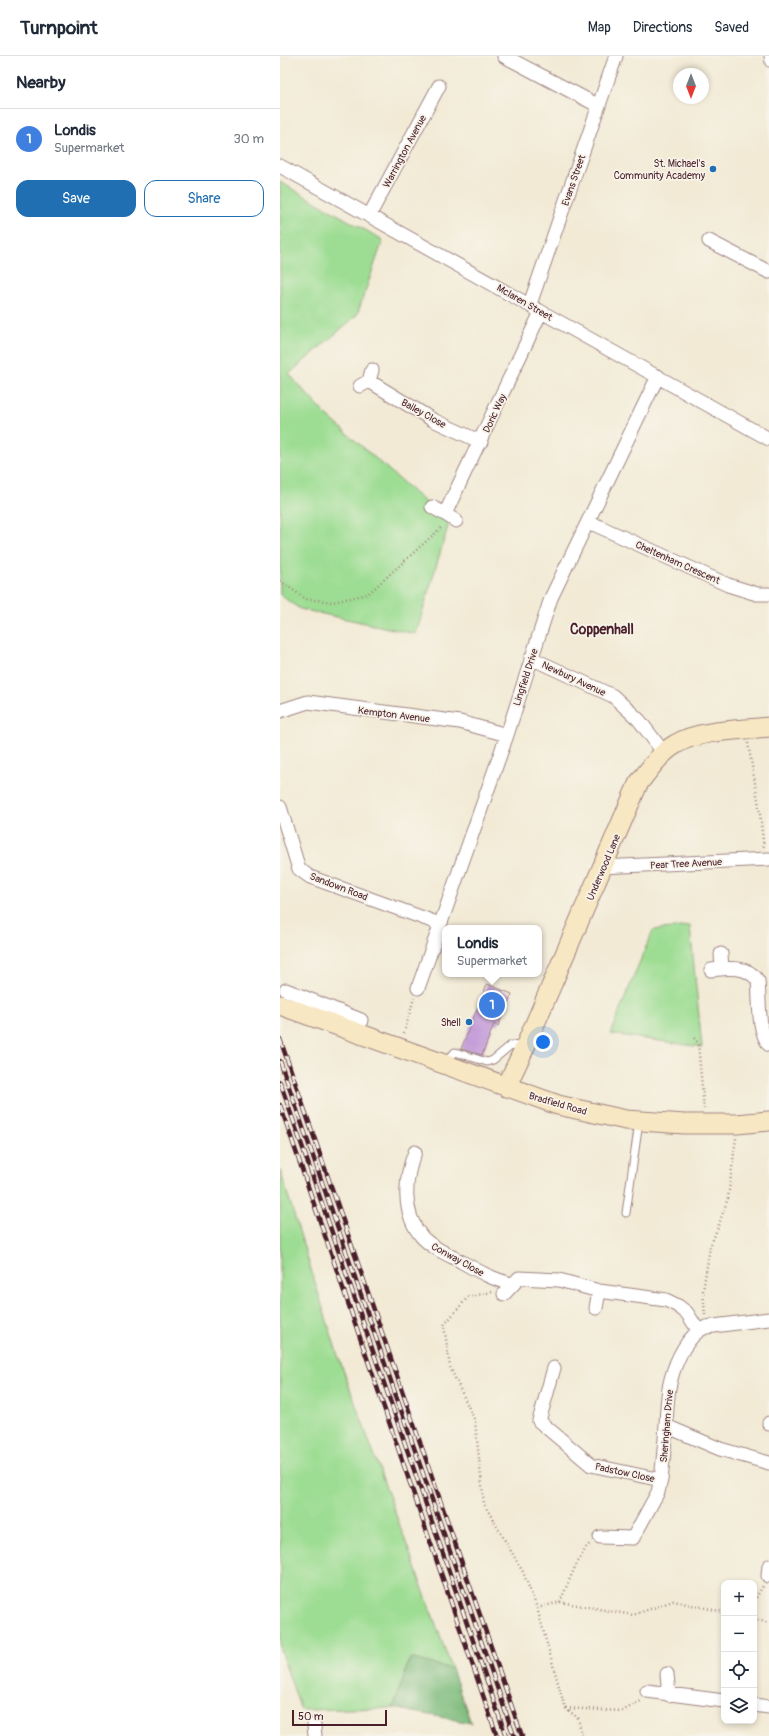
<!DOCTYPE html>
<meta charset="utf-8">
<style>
body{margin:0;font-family:Pangolin,sans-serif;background:#f6f6f7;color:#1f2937}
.controls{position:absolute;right:12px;bottom:12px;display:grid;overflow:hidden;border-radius:8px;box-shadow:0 2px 6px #0003}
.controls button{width:36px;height:36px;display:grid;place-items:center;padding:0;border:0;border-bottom:1px solid #e0e1e3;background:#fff;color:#1f2937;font:20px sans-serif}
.compass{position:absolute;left:393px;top:12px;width:36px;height:36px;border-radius:50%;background:#fff;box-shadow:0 2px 6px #0003;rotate:180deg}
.scale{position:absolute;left:12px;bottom:10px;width:95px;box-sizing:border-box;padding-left:4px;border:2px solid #4a1f2b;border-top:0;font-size:11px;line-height:14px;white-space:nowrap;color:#4a1f2b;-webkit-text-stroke:3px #f7f3e8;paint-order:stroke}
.you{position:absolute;left:263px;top:986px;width:14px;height:14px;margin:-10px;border:3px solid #fff;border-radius:50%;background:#1a73e8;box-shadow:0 0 0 6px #1a73e833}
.badge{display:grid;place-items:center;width:26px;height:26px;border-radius:50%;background:#1f6fb2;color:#fff;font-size:13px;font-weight:700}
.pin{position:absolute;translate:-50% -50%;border:2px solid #fff;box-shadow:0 1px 4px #0006}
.popup{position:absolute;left:162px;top:869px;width:100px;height:52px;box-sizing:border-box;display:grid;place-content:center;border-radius:8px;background:#fff;filter:drop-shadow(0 1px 3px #0005);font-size:13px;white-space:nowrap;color:#747a83}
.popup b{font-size:15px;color:#1f2937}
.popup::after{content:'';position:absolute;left:50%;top:100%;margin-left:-8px;border:8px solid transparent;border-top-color:#fff}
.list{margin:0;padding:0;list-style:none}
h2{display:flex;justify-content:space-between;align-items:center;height:52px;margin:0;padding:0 16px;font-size:17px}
h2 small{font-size:13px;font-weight:400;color:#747a83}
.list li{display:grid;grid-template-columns:26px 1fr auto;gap:12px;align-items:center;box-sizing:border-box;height:60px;padding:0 16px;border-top:1px solid #e0e1e3}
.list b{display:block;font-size:15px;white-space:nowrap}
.list p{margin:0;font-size:13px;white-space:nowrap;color:#747a83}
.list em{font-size:13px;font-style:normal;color:#747a83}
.actions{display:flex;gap:8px;padding:12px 16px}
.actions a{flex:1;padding:9px 0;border:1px solid #1f6fb2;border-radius:12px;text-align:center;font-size:14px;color:#1f6fb2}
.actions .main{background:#1f6fb2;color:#fff}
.icon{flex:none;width:22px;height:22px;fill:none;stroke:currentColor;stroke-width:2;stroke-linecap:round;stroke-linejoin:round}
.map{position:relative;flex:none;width:489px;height:1680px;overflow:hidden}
header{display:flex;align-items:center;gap:24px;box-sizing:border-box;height:56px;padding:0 20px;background:#fff;border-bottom:1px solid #e0e1e3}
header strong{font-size:19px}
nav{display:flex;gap:22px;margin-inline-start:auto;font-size:14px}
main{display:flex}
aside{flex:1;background:#fff}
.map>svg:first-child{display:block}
.green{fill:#9ddd93;stroke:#747e5f}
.forest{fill:#7ebc7d;stroke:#646e54}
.building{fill:#c198d8}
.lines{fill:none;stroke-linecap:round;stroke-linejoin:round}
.lane-casing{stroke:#9e8480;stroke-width:9}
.street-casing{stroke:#9e8480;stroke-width:15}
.secondary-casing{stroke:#9e8480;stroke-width:21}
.path{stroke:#9e8480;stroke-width:2.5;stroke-dasharray:1 3;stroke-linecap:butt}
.lane{stroke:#fff;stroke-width:7}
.street{stroke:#fff;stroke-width:13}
.secondary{stroke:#f8e7c3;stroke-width:19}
.rail-casing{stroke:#4a1f2b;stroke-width:4.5}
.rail{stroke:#f7f3e8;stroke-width:3;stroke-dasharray:9;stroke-linecap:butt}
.poi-dot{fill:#1f6fb2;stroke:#f7f3e8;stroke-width:1.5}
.labels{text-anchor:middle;stroke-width:3.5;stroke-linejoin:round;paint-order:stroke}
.street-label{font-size:10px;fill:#4a1f2b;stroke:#f7f3e8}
.poi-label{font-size:10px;fill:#4a1f2b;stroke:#f7f3e8;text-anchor:end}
.district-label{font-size:14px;font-weight:bold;fill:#4a1f2b;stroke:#f7f3e8}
</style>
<header>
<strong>Turnpoint</strong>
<nav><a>Map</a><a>Directions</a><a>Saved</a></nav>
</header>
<main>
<aside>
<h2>Nearby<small></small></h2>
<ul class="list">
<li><span class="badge" style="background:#3f7fe0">1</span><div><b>Londis</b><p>Supermarket</p></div><em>30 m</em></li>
</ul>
<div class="actions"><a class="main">Save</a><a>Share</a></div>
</aside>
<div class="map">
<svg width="489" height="1680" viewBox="0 0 489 1680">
<rect width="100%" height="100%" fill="#f7f3e8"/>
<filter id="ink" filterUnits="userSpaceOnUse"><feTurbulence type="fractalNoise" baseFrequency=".025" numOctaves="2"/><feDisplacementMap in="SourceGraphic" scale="8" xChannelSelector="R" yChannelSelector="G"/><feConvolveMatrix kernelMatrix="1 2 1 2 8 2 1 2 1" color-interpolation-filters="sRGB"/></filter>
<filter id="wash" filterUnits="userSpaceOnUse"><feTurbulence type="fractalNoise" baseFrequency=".012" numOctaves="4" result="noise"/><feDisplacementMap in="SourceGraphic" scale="16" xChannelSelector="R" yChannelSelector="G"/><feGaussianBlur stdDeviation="0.9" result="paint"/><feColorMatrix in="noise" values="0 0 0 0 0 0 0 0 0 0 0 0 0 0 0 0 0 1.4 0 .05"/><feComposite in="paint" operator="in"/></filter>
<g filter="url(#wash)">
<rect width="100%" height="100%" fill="#f2ead5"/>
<path class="green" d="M0 126 103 184 77 259 9 318 44 357 169 467 136 578 20 553 0 539Z
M410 870 422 991 330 978 373 874Z
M0 1114 57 1297 172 1613 130 1602 113 1652 21 1654 0 1594Z"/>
<path class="forest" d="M130 1602 172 1613 191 1667 113 1652Z"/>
<g id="blocks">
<path class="building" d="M207 928 232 938 218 970 214 968 202 999 181 993Z"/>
</g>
</g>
<g filter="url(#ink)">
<use href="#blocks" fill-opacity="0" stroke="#9e8480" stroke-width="1"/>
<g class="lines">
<defs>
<path id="lane" d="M488 0 489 7
M167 1009 170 1001 175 996 207 1006 213 1004 231 989 245 991
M346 1157 359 1066"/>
<path id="street" d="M224 0 319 50
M0 110 489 383
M89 160 159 30
M429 185 489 216
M250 248 336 0
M89 325 153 364 201 386
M80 330 89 325 92 314
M152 451 165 458
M176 465 165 458 261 256
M309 466 448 529 477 538H489
M251 602 333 640 359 664 384 697
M0 655 28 646 180 666 227 679
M0 751 19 813 30 821 160 868
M322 811 489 803
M441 898 442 913
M431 914C447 912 468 909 478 925 480 945 477 972 489 989
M138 932 227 679 271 542 378 320
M6 934 81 964 78 976
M135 1096C124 1123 122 1158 142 1181 152 1192 169 1199 182 1206 198 1215 214 1224 232 1228
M224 1238 239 1222 279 1224 319 1235 386 1244 398 1250 407 1257 418 1274
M316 1252 319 1235
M274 1312 259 1365 311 1409 381 1424
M489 1367V1368
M386 1370 440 1393 489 1407
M320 1481 353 1482 378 1436 381 1424C383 1405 385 1387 386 1368 387 1353 387 1337 391 1323 396 1304 408 1278 426 1271L489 1263
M488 1520 489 1510
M387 1618 389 1639
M367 1635 444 1645
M474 1649 489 1651
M34 1669 35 1680"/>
<path id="secondary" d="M0 949 278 1049 346 1064 405 1068H457L489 1065
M226 1031 245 991 358 728C369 714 380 697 396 688 417 674 463 674 489 671"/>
</defs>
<use href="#lane" class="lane-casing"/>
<use href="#street" class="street-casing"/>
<use href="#secondary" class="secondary-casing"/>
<path class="path" d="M0 525 26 543 53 546 88 538 163 470
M468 687 479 750 484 793
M124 977 134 942
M414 982 418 987 424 1053
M212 1236 188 1241 164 1269 170 1311 195 1365 204 1448 243 1516 257 1552 285 1652 298 1662 302 1680
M425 1259 423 1235 430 1191 438 1171 448 1142 456 1082
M474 1545 483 1530
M280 1546 294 1513 307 1490 310 1488
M257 1552 280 1546 353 1559 393 1545 444 1556
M474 1563 489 1567
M286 1652 342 1655 361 1645"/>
<use href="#lane" class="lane"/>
<use href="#street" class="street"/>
<use href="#secondary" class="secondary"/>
<defs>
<path id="rail" d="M0 983 242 1680
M0 1005 234 1680
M0 1026 226 1680
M0 1049 217 1680"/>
</defs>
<use href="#rail" class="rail-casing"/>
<use href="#rail" class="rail"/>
</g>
</g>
<g class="poi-dot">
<circle cx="433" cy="113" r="4"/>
<circle cx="189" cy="966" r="4"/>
</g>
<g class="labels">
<g class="street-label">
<text transform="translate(124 95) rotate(-62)" y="4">Warrington Avenue</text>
<text transform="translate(293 124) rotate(-71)" y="4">Evans Street</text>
<text transform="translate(245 246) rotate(30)" y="4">Mclaren Street</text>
<text transform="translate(144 357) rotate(29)" y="4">Bailey Close</text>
<text transform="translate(214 357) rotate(-65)" y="4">Doric Way</text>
<text transform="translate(398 506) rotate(24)" y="4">Cheltenham Crescent</text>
<text transform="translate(245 621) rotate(-72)" y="4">Lingfield Drive</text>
<text transform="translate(294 622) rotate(25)" y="4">Newbury Avenue</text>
<text transform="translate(114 658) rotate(7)" y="4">Kempton Avenue</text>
<text transform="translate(406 807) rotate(-3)" y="4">Pear Tree Avenue</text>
<text transform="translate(323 811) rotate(-67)" y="4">Underwood Lane</text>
<text transform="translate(59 830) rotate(21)" y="4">Sandown Road</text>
<text transform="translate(278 1047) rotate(16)" y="4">Bradfield Road</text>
<text transform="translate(178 1203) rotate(29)" y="4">Conway Close</text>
<text transform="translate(386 1370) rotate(-85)" y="4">Sheringham Drive</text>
<text transform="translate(345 1416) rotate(12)" y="4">Padstow Close</text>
</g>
<g class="poi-label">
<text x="425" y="111">St. Michael's<tspan x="425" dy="12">Community Academy</tspan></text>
<text x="181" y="970">Shell</text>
</g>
<g class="district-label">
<text x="322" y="578">Coppenhall</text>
</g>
</g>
</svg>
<div class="controls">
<button>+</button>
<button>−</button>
<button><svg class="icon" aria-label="locate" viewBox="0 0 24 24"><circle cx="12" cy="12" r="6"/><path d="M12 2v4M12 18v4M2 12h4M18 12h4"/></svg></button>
<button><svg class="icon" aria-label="layers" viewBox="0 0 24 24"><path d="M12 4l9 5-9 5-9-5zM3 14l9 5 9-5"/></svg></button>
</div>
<svg class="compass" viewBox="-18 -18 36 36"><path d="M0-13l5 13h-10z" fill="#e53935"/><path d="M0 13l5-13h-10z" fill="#747a83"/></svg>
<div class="scale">50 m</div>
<div class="you"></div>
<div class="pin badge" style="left:212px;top:949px;background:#3f7fe0">1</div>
<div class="popup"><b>Londis</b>Supermarket</div>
</div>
</main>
